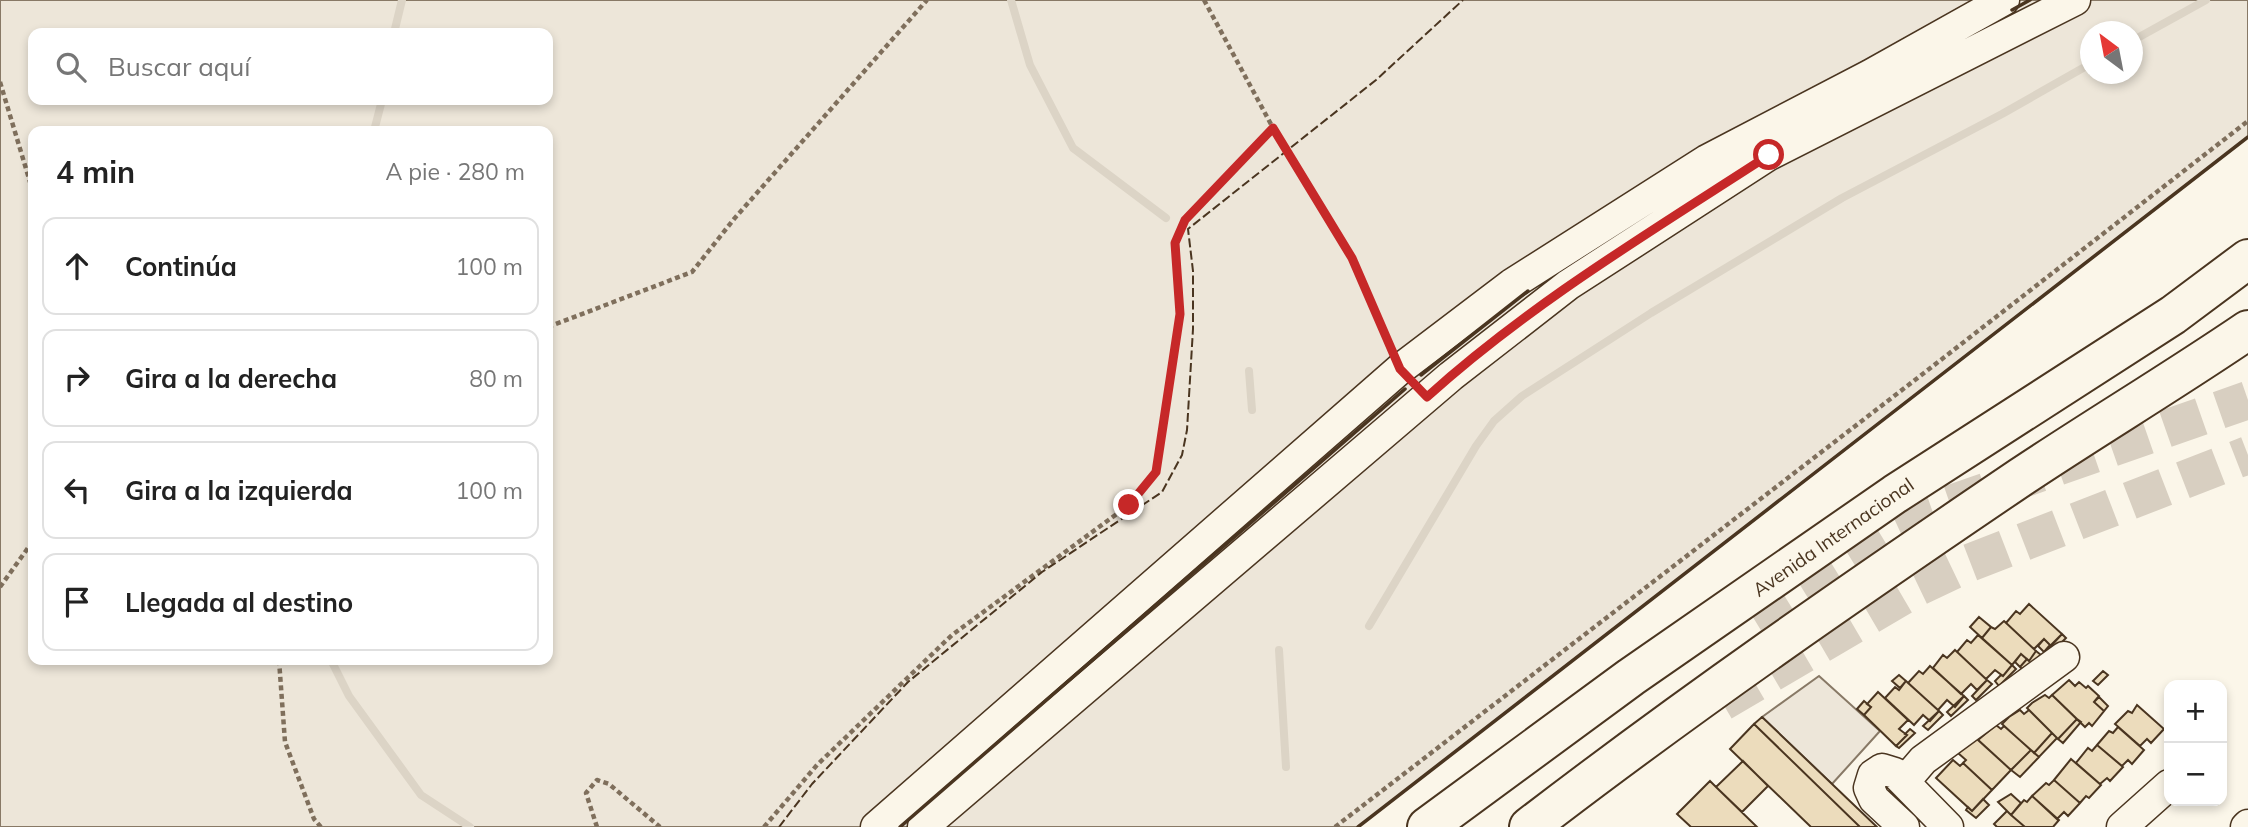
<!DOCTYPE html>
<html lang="es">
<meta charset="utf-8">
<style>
body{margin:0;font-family:Mulish,sans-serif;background:#f6f6f6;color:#222}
.controls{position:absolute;right:21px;bottom:21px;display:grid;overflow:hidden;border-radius:14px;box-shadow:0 4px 10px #0003}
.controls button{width:63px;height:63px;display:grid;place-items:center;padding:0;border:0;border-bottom:2px solid #e0e0e0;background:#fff;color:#222;font:35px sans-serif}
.compass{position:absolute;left:2080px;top:21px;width:63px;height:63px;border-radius:50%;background:#fff;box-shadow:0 4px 10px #0003;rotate:328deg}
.stop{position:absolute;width:21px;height:21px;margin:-16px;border:5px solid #c62828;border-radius:50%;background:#fff}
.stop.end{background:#c62828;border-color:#fff;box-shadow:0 2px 7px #0008}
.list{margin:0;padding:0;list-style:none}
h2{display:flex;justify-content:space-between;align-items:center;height:91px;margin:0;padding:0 28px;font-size:30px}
h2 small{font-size:23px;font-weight:400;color:#767676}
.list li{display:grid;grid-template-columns:46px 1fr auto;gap:21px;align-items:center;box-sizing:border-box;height:98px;margin:0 14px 14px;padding:0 14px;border:2px solid #e0e0e0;border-radius:14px}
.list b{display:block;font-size:26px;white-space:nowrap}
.list em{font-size:23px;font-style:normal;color:#767676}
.icon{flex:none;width:38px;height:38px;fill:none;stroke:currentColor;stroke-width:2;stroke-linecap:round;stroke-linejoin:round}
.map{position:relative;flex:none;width:2248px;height:827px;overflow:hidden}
.search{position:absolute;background:#fff;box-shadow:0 4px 10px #0003;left:28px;top:28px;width:525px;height:77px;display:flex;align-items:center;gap:18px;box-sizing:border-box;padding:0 24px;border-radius:14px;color:#767676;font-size:26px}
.panel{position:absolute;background:#fff;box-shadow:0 4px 10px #0003;left:28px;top:126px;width:525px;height:539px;border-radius:14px}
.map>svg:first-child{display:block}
.green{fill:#ede6d9;stroke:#887966;stroke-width:2;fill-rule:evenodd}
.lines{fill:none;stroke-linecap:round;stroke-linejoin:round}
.stream{stroke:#dcd4c6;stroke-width:8}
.building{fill:#ecdcbc;stroke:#4a3520;stroke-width:2}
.highway-tunnel{stroke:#d8cfc1;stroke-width:38;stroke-dasharray:38 19;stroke-linecap:butt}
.minor-casing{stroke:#4a3520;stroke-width:33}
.highway-casing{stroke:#4a3520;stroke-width:42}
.path{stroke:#7f6f5c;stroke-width:4.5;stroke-dasharray:5 3.5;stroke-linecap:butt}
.minor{stroke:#fbf6e9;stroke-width:30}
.highway{stroke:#fbf6e9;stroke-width:38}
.fence{stroke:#4a3520;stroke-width:2;stroke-dasharray:9 3.5;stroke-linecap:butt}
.wall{stroke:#4a3520;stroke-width:3.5}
.route{stroke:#c62828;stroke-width:9}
.labels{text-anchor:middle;stroke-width:5;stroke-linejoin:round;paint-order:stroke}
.street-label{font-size:19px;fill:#4a3520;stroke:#fbf6e9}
</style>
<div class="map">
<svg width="2248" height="827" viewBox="0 0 2248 827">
<rect width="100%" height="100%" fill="#fbf6e9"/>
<path class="green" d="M0 0H2248V137L1358 827H0ZM2090 32H2132V74H2090ZM33 33H548V100H33ZM33 131H548V660H33Z
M1819 676 1880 731 1832 784 1762 717Z"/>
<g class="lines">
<path class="stream" d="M1011 0 1030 65 1073 148 1166 218
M394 33 402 0
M2132 41 2206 0
M374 131 382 100
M1249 371 1252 410
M1369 626 1476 446 1494 421 1522 396 1651 313 1842 198 2002 114 2090 64
M1279 650 1286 767
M331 660 349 696 421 795 470 827"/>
</g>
<path class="building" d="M2029 604 2062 634 2051 646 2044 639 2034 649 2006 623 2016 611 2020 614Z
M1979 617 1991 627 1982 638 1970 627Z
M2004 621 2036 651 2029 661 2021 654 2012 665 1982 638 1991 627 1995 629Z
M2062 634 2066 638 2049 655 2044 652Z
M1978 635 2012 665 2003 676 1995 670 1986 679 1957 652 1967 640 1971 643Z
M2044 639 2050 645 2044 652 2038 646Z
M1955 650 1987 680 1977 690 1971 684 1961 694 1933 668 1943 655 1947 658Z
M2036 651 2041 655 2024 671 2020 667 2027 659 2029 661Z
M2021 654 2027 659 2020 667 2015 662Z
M2012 665 2016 669 1999 686 1995 681 2001 675 2003 676Z
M1930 666 1964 696 1955 707 1947 700 1938 710 1908 683 1919 671 1923 674Z
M2103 671 2108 675 2098 685 2093 681Z
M1899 675 1906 681 1900 688 1892 681Z
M1987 680 1992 684 1976 700 1972 696Z
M2069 680 2075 686 2079 682 2086 688 2088 686 2099 696 2094 702 2104 711 2092 726 2089 723 2085 727 2052 695Z
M1906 681 1939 711 1930 721 1923 715 1914 725 1885 698 1895 687 1899 690Z
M1878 692 1908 720 1899 729 1907 735 1896 746 1864 715 1871 707 1867 704Z
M2045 695 2049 698 2052 695 2077 719 2058 739 2027 708 2032 703Z
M1964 696 1968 700 1951 716 1947 712Z
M2099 697 2108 706 2104 711 2094 702Z
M1864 701 1871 707 1864 715 1857 709Z
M2137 705 2164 729 2151 743 2147 739 2140 746 2115 724 2128 711 2132 713Z
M2020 710 2024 714 2029 710 2052 733 2034 753 2002 724 2009 717Z
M1939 711 1943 715 1928 730 1923 726Z
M1762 717 1832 784 1877 827H1860L1754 724Z
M2077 719 2081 722 2063 743 2058 739Z
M1754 724 1860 827H1811L1730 749Z
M1996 725 2001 729 2004 726 2031 750 2011 770 1978 740Z
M2118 727 2144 750 2132 764 2128 760 2122 766 2097 745 2109 731 2113 733Z
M1910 729 1915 733 1899 748 1896 746 1907 735 1905 734Z
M2052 733 2057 738 2039 757 2034 753Z
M1976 738 2011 770 1992 790 1963 763 1966 760 1958 753Z
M2097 745 2123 767 2110 781 2107 778 2100 784 2076 763 2088 748 2092 751Z
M2031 750 2039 757 2020 777 2011 770Z
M2071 759 2101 785 2089 798 2086 796 2080 803 2054 780Z
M1953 760 1960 766 1963 763 1992 790 1972 811 1936 778Z
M1743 761 1768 786 1742 812 1716 787Z
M2054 780 2080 803 2068 816 2064 812 2057 819 2032 796 2046 783 2049 785Z
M1710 781 1716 787 1757 827H1691L1677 814Z
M2011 794 2021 803 2011 815 1998 802Z
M2032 796 2059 820 2053 827H2025L2011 815 2024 800 2027 802Z
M1983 799 1989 805 1976 818 1966 810 1968 807 1972 811Z
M2007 811 2011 815 2025 827H1997L1994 824Z"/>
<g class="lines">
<path class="highway-tunnel" d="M1751 614 1883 533 1928 512 2248 400
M1722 702 1918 587 1964 565 2248 455"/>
<defs>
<path id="minor" d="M1905 781 1923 760 2064 657
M876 827 1400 369 1512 284 1707 160 1870 75 2004 0
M923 827 1451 376 1568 285 1769 155 2075 0
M1904 827 1874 799 1869 788 1873 775 1882 769 1895 773 1948 827
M2122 827 2169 785
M2246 827 2248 825"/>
<path id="highway" d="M1427 827 1631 677 1895 494 2173 315 2248 259
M1529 827C1689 704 1854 590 2021 477 2096 427 2173 381 2248 330"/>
</defs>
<use href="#minor" class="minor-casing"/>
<use href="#highway" class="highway-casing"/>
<path class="path" d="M1204 0 1286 152 1352 258 1389 344
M0 82 33 192
M548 327 692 272 734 219 927 0
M0 587 33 541
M279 660 285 742 314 819 321 827
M597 827 586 793 597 780 609 784 660 827
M764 827 817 765 952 635 1129 505 1156 472 1180 314 1175 243 1185 220 1274 129
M1335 827 1924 373 2248 121"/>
<use href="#minor" class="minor"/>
<use href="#highway" class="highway"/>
<path class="fence" d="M779 827 812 784 908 682 1042 572 1162 492 1182 455 1187 430 1193 329V271L1188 229 1376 80 1463 0"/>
<path class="wall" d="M2012 10 2030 0
M1421 375 1528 291
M900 827 1405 389
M1358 827 2248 137"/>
</g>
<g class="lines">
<path class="route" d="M1129 505 1156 472 1180 314 1175 243 1185 220 1273 128 1352 258 1400 369 1427 397C1531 303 1652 231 1769 155"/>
</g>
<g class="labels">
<g class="street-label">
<text transform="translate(1833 537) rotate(-35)" y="7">Avenida Internacional</text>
</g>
</g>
</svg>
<div class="controls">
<button>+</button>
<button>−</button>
</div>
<svg class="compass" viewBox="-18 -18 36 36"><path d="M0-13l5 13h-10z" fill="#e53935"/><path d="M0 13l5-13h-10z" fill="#767676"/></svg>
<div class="stop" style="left:1769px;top:155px"></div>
<div class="stop end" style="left:1129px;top:505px"></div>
<div class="search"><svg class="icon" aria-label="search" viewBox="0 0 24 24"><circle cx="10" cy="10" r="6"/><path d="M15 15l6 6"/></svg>Buscar aquí</div>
<section class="panel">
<h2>4 min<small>A pie · 280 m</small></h2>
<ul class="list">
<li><svg class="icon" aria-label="ahead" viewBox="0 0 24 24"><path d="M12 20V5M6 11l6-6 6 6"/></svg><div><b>Continúa</b></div><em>100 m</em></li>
<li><svg class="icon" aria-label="right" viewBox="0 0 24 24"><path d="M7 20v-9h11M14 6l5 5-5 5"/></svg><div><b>Gira a la derecha</b></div><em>80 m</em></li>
<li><svg class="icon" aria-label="left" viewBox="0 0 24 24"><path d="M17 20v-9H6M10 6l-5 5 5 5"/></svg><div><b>Gira a la izquierda</b></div><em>100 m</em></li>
<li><svg class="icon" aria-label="arrive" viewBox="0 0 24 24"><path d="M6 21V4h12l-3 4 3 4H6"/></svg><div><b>Llegada al destino</b></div></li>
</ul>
</section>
</div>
